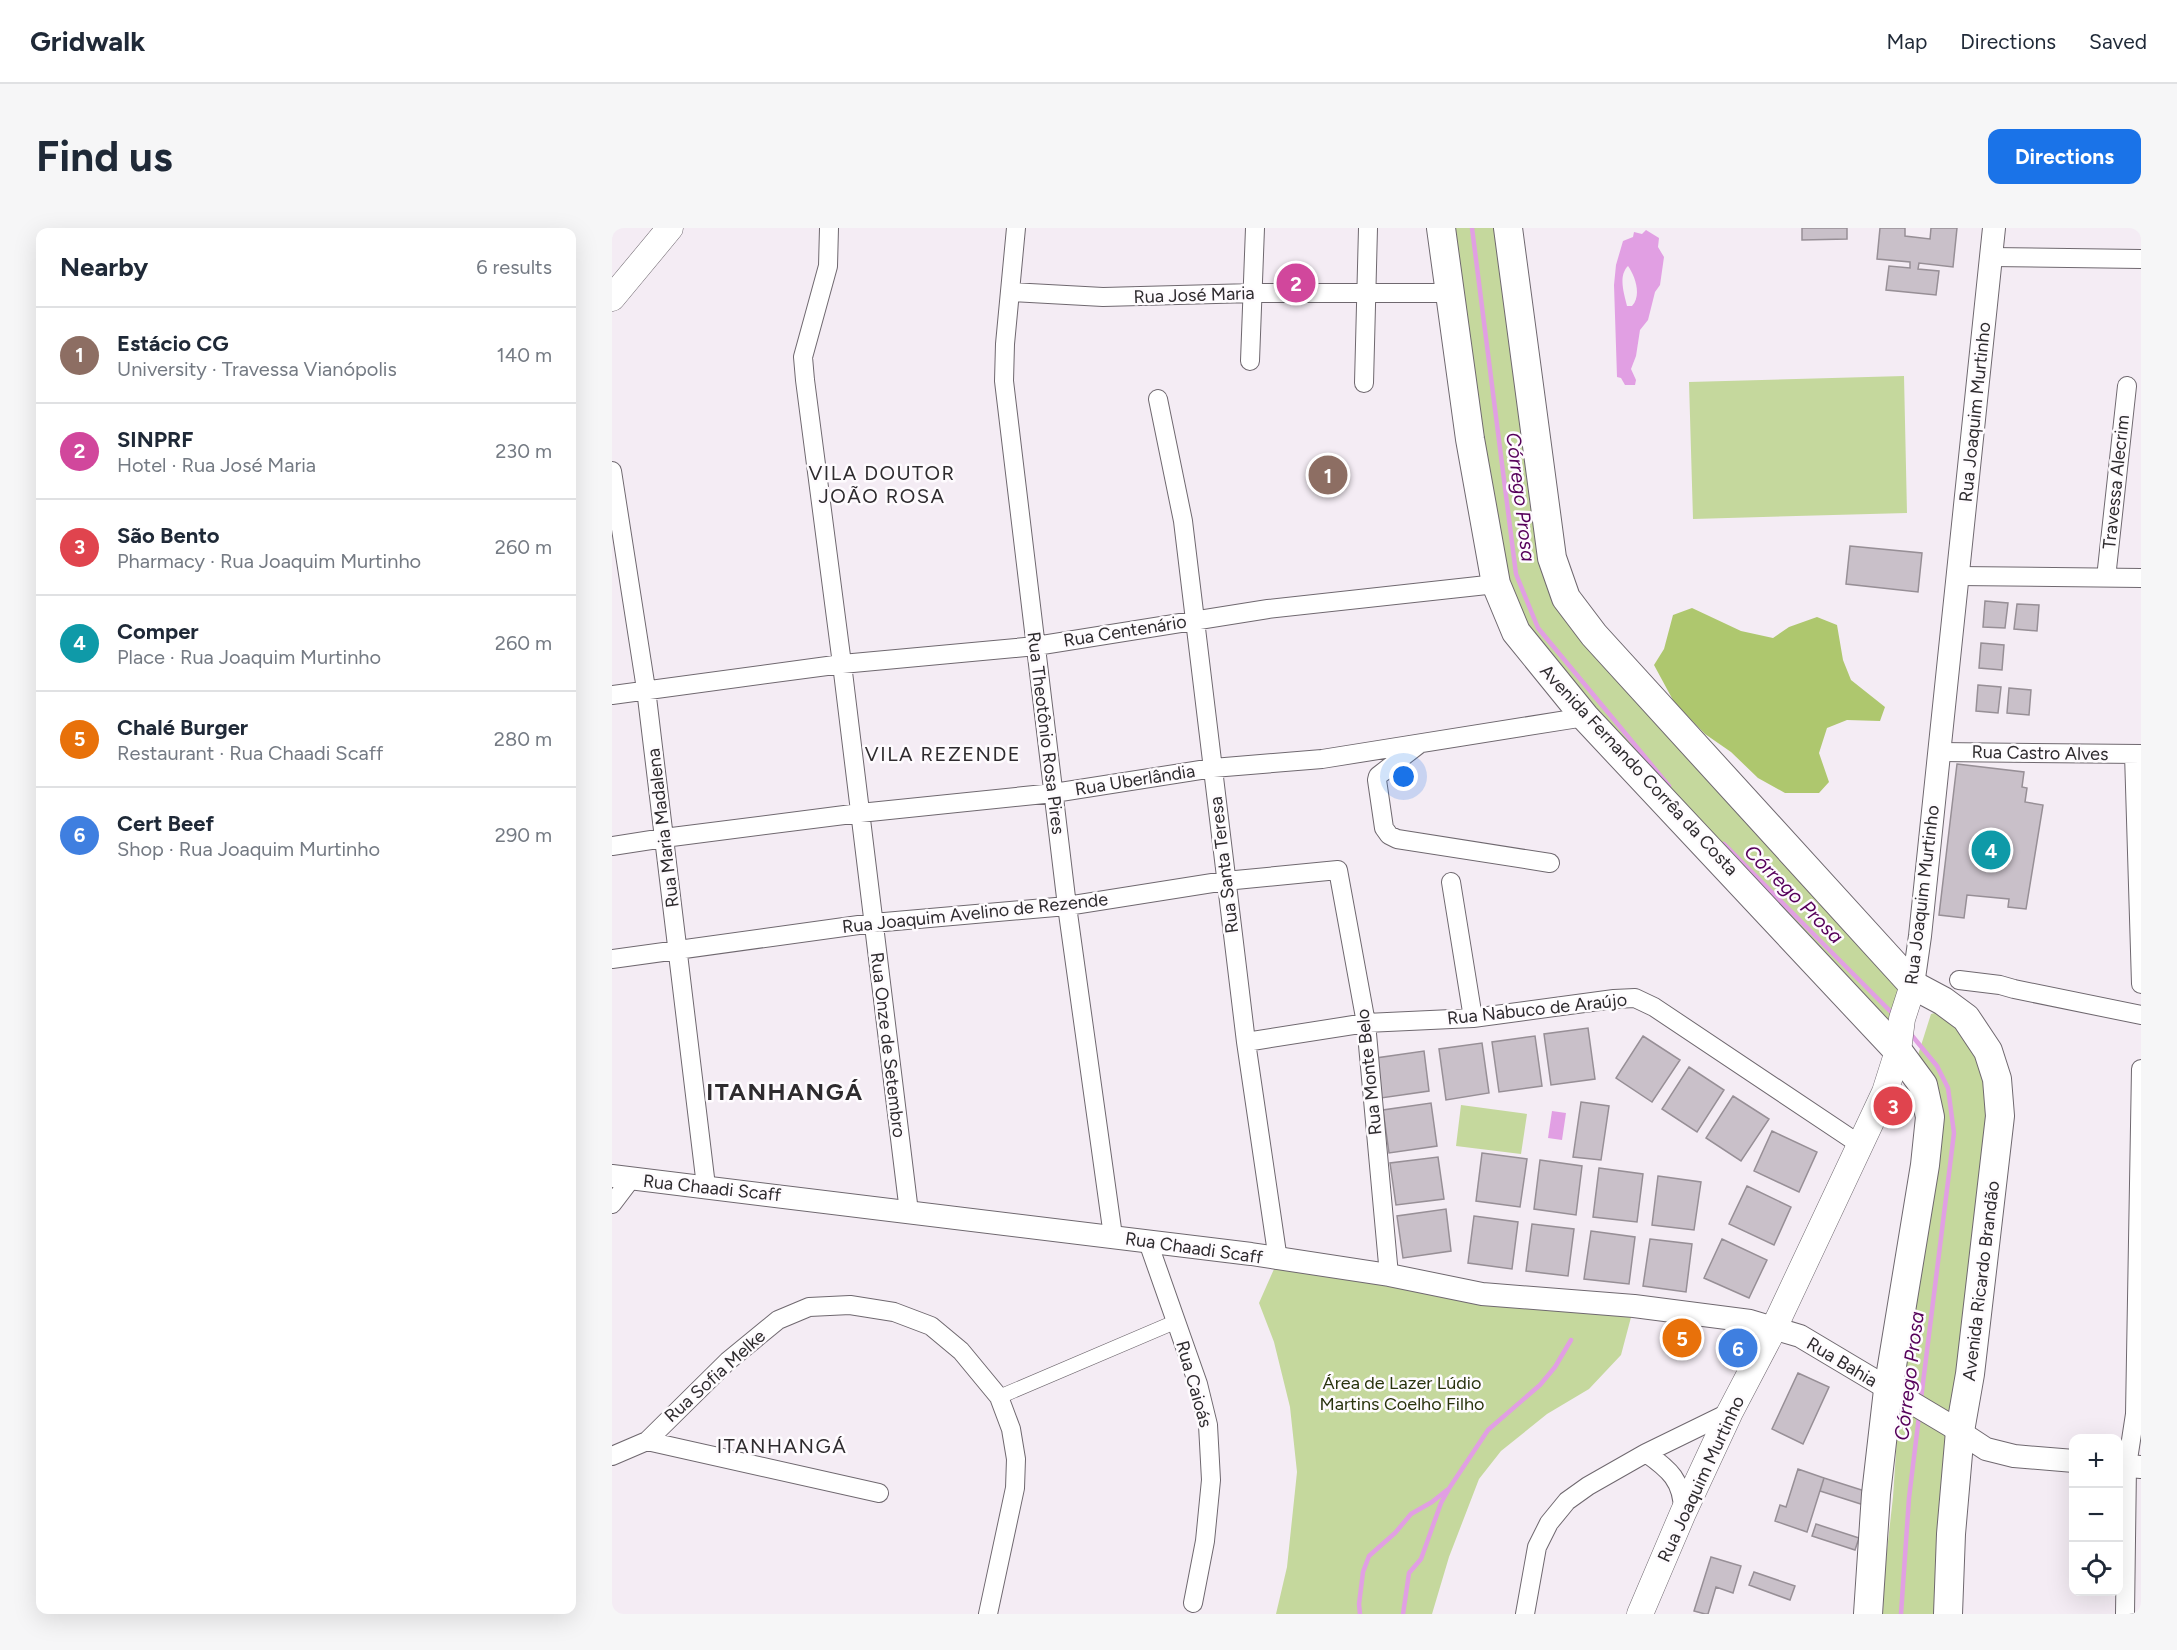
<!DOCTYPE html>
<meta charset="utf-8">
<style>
body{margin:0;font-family:Figtree,sans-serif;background:#f6f6f7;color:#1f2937}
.controls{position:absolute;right:18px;bottom:18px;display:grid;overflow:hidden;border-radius:12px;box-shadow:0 6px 24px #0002}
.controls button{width:54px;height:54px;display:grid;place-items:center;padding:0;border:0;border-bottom:2px solid #e0e1e3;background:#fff;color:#1f2937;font:30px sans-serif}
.you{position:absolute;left:792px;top:549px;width:21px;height:21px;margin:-15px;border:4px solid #fff;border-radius:50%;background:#1a73e8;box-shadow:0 0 0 9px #1a73e833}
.badge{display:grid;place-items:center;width:39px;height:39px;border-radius:50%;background:#1a73e8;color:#fff;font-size:20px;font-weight:700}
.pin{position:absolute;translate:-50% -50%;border:3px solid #fff;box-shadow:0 2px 6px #0006}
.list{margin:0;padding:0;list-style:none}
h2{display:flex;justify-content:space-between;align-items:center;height:78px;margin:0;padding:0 24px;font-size:26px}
h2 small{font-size:20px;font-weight:400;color:#747a83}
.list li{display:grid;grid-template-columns:39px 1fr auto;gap:18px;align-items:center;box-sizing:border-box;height:96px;padding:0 24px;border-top:2px solid #e0e1e3}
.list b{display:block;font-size:22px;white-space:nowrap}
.list p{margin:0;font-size:20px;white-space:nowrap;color:#747a83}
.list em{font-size:20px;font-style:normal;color:#747a83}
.icon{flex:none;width:33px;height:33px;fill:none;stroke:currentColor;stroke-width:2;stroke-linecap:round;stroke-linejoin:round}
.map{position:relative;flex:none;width:1529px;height:1386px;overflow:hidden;border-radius:12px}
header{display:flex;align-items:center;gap:36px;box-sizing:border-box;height:84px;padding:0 30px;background:#fff;border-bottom:2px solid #e0e1e3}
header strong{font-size:28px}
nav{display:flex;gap:33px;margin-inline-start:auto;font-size:21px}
.intro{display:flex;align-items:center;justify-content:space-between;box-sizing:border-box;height:144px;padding:0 36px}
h1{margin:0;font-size:42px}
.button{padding:15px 27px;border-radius:12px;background:#1a73e8;color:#fff;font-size:21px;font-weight:700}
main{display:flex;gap:36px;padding:0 36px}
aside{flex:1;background:#fff;border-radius:12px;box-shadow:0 6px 24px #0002}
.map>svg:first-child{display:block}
.green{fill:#c5d89d}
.forest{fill:#aec76e}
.water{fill:#e19fe3;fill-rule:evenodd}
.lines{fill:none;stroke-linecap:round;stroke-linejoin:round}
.stream{stroke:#e19fe3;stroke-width:4.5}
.building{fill:#c9c0c9;stroke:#978f96;stroke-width:1.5}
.pedestrian-casing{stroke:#6f686f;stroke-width:15}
.minor-casing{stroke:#6f686f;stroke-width:20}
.tertiary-casing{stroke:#6f686f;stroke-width:24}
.secondary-casing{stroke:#6f686f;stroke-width:27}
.primary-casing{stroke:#6f686f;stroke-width:30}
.pedestrian{stroke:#fff;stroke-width:14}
.minor{stroke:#fff;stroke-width:18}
.tertiary{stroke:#fff;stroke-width:22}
.secondary{stroke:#fff;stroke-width:26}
.primary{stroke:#fff;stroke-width:28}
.labels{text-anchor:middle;stroke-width:5;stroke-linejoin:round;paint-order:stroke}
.street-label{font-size:18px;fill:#2e2b2e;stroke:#fefbfe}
.park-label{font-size:18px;fill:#29330d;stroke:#fefbfe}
.neighbourhood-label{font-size:20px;letter-spacing:1.5px;fill:#2e2b2e;stroke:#fefbfe}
.water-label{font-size:20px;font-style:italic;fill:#56015a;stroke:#fefbfe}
.district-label{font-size:24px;font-weight:bold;letter-spacing:1.5px;fill:#2e2b2e;stroke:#fefbfe}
</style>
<header>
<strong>Gridwalk</strong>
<nav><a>Map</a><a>Directions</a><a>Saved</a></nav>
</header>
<div class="intro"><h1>Find us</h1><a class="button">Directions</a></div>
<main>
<aside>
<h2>Nearby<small>6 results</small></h2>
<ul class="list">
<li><span class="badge" style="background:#8d6e63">1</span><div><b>Estácio CG</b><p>University · Travessa Vianópolis</p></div><em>140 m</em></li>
<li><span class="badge" style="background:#d1479c">2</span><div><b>SINPRF</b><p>Hotel · Rua José Maria</p></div><em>230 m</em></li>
<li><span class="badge" style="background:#e0444e">3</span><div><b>São Bento</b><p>Pharmacy · Rua Joaquim Murtinho</p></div><em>260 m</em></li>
<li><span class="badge" style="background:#0f9aa8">4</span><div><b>Comper</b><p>Place · Rua Joaquim Murtinho</p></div><em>260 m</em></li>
<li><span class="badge" style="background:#e8710a">5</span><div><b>Chalé Burger</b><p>Restaurant · Rua Chaadi Scaff</p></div><em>280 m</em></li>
<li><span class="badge" style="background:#3f7fe0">6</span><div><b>Cert Beef</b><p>Shop · Rua Joaquim Murtinho</p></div><em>290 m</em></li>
</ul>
</aside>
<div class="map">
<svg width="1529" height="1386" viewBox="0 0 1529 1386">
<rect width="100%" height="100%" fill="#f4ecf4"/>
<path class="green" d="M829 0H896L954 370 1301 757 1286 823 904 404Z
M1292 148 1295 285 1081 291 1077 154Z
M1330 783 1347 797 1379 852 1327 1386H1271L1272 1349 1281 1269 1288 1164 1323 923 1306 827 1319 786Z
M849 877 915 886 909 926 844 918Z
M666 1032 1022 1078 1009 1127 977 1161 935 1186 889 1223 867 1251 837 1329 820 1386H664L675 1339 685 1244 678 1179 662 1114 647 1075Z"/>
<path class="forest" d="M1080 380 1129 403 1161 410 1177 399 1205 389 1225 397 1231 432 1239 452 1273 479 1268 493 1235 492 1215 500 1207 525 1217 554 1207 565H1173L1146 550 1119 524 1093 506 1062 474 1042 437 1052 421 1061 387Z"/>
<path class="water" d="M1034 2 1047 10 1046 19 1052 29 1048 57 1043 64 1036 92 1028 102 1024 128 1019 141 1024 152 1023 157H1013L1009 150 1005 149 1002 57 1004 37 1011 13 1021 9 1022 4 1030 6ZM1016 38C1023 48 1030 67 1020 78H1015C1012 65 1006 48 1016 38Z
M940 883 954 885 950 912 936 910Z"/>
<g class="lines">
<path class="stream" d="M860 0 904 346 926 400 1057 558
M1112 616 1282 787
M1297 804 1325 838 1336 860 1342 905 1309 1171
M748 1386 747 1376 751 1344 757 1328 783 1305 799 1286 820 1274 835 1262
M791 1386 797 1345 809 1331 829 1275 838 1259 876 1202 928 1157 943 1139 959 1112
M1289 1386 1297 1270 1307 1188"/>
</g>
<path class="building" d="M1190 0H1235V11L1190 12Z
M1268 0H1293V8L1318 11 1319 0H1345L1341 39 1307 35 1306 41 1327 43 1324 67 1274 62 1277 38 1298 40V34L1265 31Z
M1238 318 1310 325 1306 364 1234 356Z
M1373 373 1396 375 1393 400 1371 399Z
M1405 376 1427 377 1425 403 1402 401Z
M1369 415 1392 417 1390 442 1367 440Z
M1366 457 1389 459 1386 485 1364 483Z
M1397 460 1419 462 1417 487 1395 485Z
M1345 536 1412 544 1410 559 1415 560 1413 574 1431 577 1414 681 1396 679 1397 671 1355 667 1352 690 1327 687Z
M976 800 983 851 939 857 932 806Z
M923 808 930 858 887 864 880 814Z
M1031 808 1068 832 1040 874 1004 850Z
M870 815 877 865 834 872 827 821Z
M812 823 817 863 769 870 764 830Z
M1077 839 1112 862 1085 904 1050 881Z
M1121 868 1157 891 1129 933 1094 910Z
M969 874 997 878 989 932 961 929Z
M819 875 825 918 777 925 771 882Z
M1160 903 1205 924 1187 964 1142 943Z
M870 925 915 931 908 979 864 973Z
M826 929 832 971 784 977 778 935Z
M928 932 970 938 964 987 922 981Z
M987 940 1031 946 1025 994 981 989Z
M1046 948 1089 954 1082 1002 1040 997Z
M1135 958 1179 979 1162 1017 1117 996Z
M834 981 839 1023 791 1030 785 988Z
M862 988 906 994 900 1041 856 1035Z
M920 996 962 1001 956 1048 914 1043Z
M979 1003 1023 1009 1017 1056 972 1051Z
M1038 1011 1080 1016 1074 1064 1031 1058Z
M1110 1011 1155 1032 1137 1070 1092 1050Z
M1186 1145 1217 1159 1191 1216 1160 1201Z
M1186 1241 1212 1250 1195 1304 1163 1293 1168 1277 1174 1279Z
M1212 1250 1259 1265 1255 1278 1208 1263Z
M1204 1296 1247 1310 1243 1322 1200 1308Z
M1099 1329 1129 1338 1121 1365 1104 1359 1096 1386H1093L1082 1383Z
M1142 1344 1183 1358 1178 1372 1137 1357Z"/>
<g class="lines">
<defs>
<path id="pedestrian" d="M387 1169 563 1094"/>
<path id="minor" d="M217 0 216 38 191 129 193 152 230 436 297 984
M404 0 393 116 392 153 455 678 501 1008
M1379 29 1529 31
M399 64 491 69 641 65H838
M638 133 643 0
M752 155 756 0
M546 171 571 293 634 814 666 1032
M0 243 34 461 94 958
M1346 348 1529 350
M1494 350 1515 158
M0 467 230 436 424 418 656 381 884 356
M806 517 766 548 765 552 772 600 777 607 785 611 938 635
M1327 524 1529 526
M1522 526 1529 756
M0 618 52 610 248 585 442 565 601 540 710 531 973 489
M839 654 861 790
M0 731 261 695 455 678 613 653 726 642 754 795 777 1047
M1347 752 1388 757 1402 761 1529 787
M634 814 754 795 861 790 1002 771 1023 770 1042 779 1247 916
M0 976 19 951
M536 1014 586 1156 596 1197 599 1252 593 1313 581 1375
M35 1213 267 1265
M1034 1225C1057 1241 1071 1253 1071 1283
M0 1228 35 1213 116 1133 166 1092 197 1079 238 1077 282 1084 319 1098 349 1123 387 1169 399 1201 404 1231 403 1260 376 1386
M913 1386 925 1319 937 1295 955 1273 976 1258 1034 1225 1118 1184
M1513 1386 1515 1238 1523 1186 1529 841"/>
<path id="tertiary" d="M1301 757 1308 708 1382 0
M0 948 639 1026 777 1047 870 1066 1022 1078 1138 1093 1188 1108 1339 1198 1374 1221 1402 1228 1462 1233
M1506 1237 1529 1239"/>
<path id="secondary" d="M0 70 58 0
M1028 1386 1071 1285 1118 1184 1162 1100 1273 864 1286 823 1290 791 1301 757"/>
<path id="primary" d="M829 0 858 211 884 356 904 404 973 489 1286 823 1311 857 1318 889 1313 937 1276 1162 1264 1266 1256 1386
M896 0 940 330 954 370 982 407 1301 757 1331 773 1354 790 1376 823 1385 851 1388 888 1358 1146 1348 1203 1339 1306 1336 1386"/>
</defs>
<use href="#pedestrian" class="pedestrian-casing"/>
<use href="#minor" class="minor-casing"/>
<use href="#tertiary" class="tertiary-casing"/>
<use href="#secondary" class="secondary-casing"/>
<use href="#primary" class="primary-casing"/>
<use href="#pedestrian" class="pedestrian"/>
<use href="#minor" class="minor"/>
<use href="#tertiary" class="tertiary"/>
<use href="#secondary" class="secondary"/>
<use href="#primary" class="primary"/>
</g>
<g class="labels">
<g class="street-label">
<text transform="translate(582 67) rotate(-2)" y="6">Rua José Maria</text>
<text transform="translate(1363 184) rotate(-84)" y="6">Rua Joaquim Murtinho</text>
<text transform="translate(1504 254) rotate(-84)" y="6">Travessa Alecrim</text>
<text transform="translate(513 403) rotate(-9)" y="6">Rua Centenário</text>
<text transform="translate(434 505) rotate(83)" y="6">Rua Theotônio Rosa Pires</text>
<text transform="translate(1428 525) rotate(1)" y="6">Rua Castro Alves</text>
<text transform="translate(1027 542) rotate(47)" y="6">Avenida Fernando Corrêa da Costa</text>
<text transform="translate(523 552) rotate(-9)" y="6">Rua Uberlândia</text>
<text transform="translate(51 600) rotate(-97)" y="6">Rua Maria Madalena</text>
<text transform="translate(612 637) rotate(-97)" y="6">Rua Santa Teresa</text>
<text transform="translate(1310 667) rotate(-83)" y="6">Rua Joaquim Murtinho</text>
<text transform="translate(363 685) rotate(-6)" y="6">Rua Joaquim Avelino de Rezende</text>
<text transform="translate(925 781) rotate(-6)" y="6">Rua Nabuco de Araújo</text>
<text transform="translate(276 817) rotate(83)" y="6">Rua Onze de Setembro</text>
<text transform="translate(757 844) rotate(-96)" y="6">Rua Monte Belo</text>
<text transform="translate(100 960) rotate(6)" y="6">Rua Chaadi Scaff</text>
<text transform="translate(582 1020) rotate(8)" y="6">Rua Chaadi Scaff</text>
<text transform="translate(1369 1053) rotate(-83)" y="6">Avenida Ricardo Brandão</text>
<text transform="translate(1230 1134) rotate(31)" y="6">Rua Bahia</text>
<text transform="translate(103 1148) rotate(-42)" y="6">Rua Sofia Melke</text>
<text transform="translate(582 1156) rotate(74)" y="6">Rua Caioás</text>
<text transform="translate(1089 1251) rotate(-65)" y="6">Rua Joaquim Murtinho</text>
</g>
<g class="park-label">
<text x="790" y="1161">Área de Lazer Lúdio<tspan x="790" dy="21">Martins Coelho Filho</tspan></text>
</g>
<g class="neighbourhood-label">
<text x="270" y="252">VILA DOUTOR<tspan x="270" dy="23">JOÃO ROSA</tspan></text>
<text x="331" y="533">VILA REZENDE</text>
<text x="170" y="1225">ITANHANGÁ</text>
</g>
<g class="water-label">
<text transform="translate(909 269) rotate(83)" y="7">Córrego Prosa</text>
<text transform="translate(1182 666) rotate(45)" y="7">Córrego Prosa</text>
<text transform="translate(1297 1148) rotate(-83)" y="7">Córrego Prosa</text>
</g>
<g class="district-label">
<text x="173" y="872">ITANHANGÁ</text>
</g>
</g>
</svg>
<div class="controls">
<button>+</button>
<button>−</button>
<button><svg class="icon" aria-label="locate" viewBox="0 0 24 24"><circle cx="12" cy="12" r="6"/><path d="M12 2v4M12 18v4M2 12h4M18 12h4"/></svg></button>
</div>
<div class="you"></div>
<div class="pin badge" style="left:716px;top:247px;background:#8d6e63">1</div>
<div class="pin badge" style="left:684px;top:55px;background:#d1479c">2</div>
<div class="pin badge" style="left:1281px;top:878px;background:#e0444e">3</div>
<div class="pin badge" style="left:1379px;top:622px;background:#0f9aa8">4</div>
<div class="pin badge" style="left:1070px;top:1110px;background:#e8710a">5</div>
<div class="pin badge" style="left:1126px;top:1120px;background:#3f7fe0">6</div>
</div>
</main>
